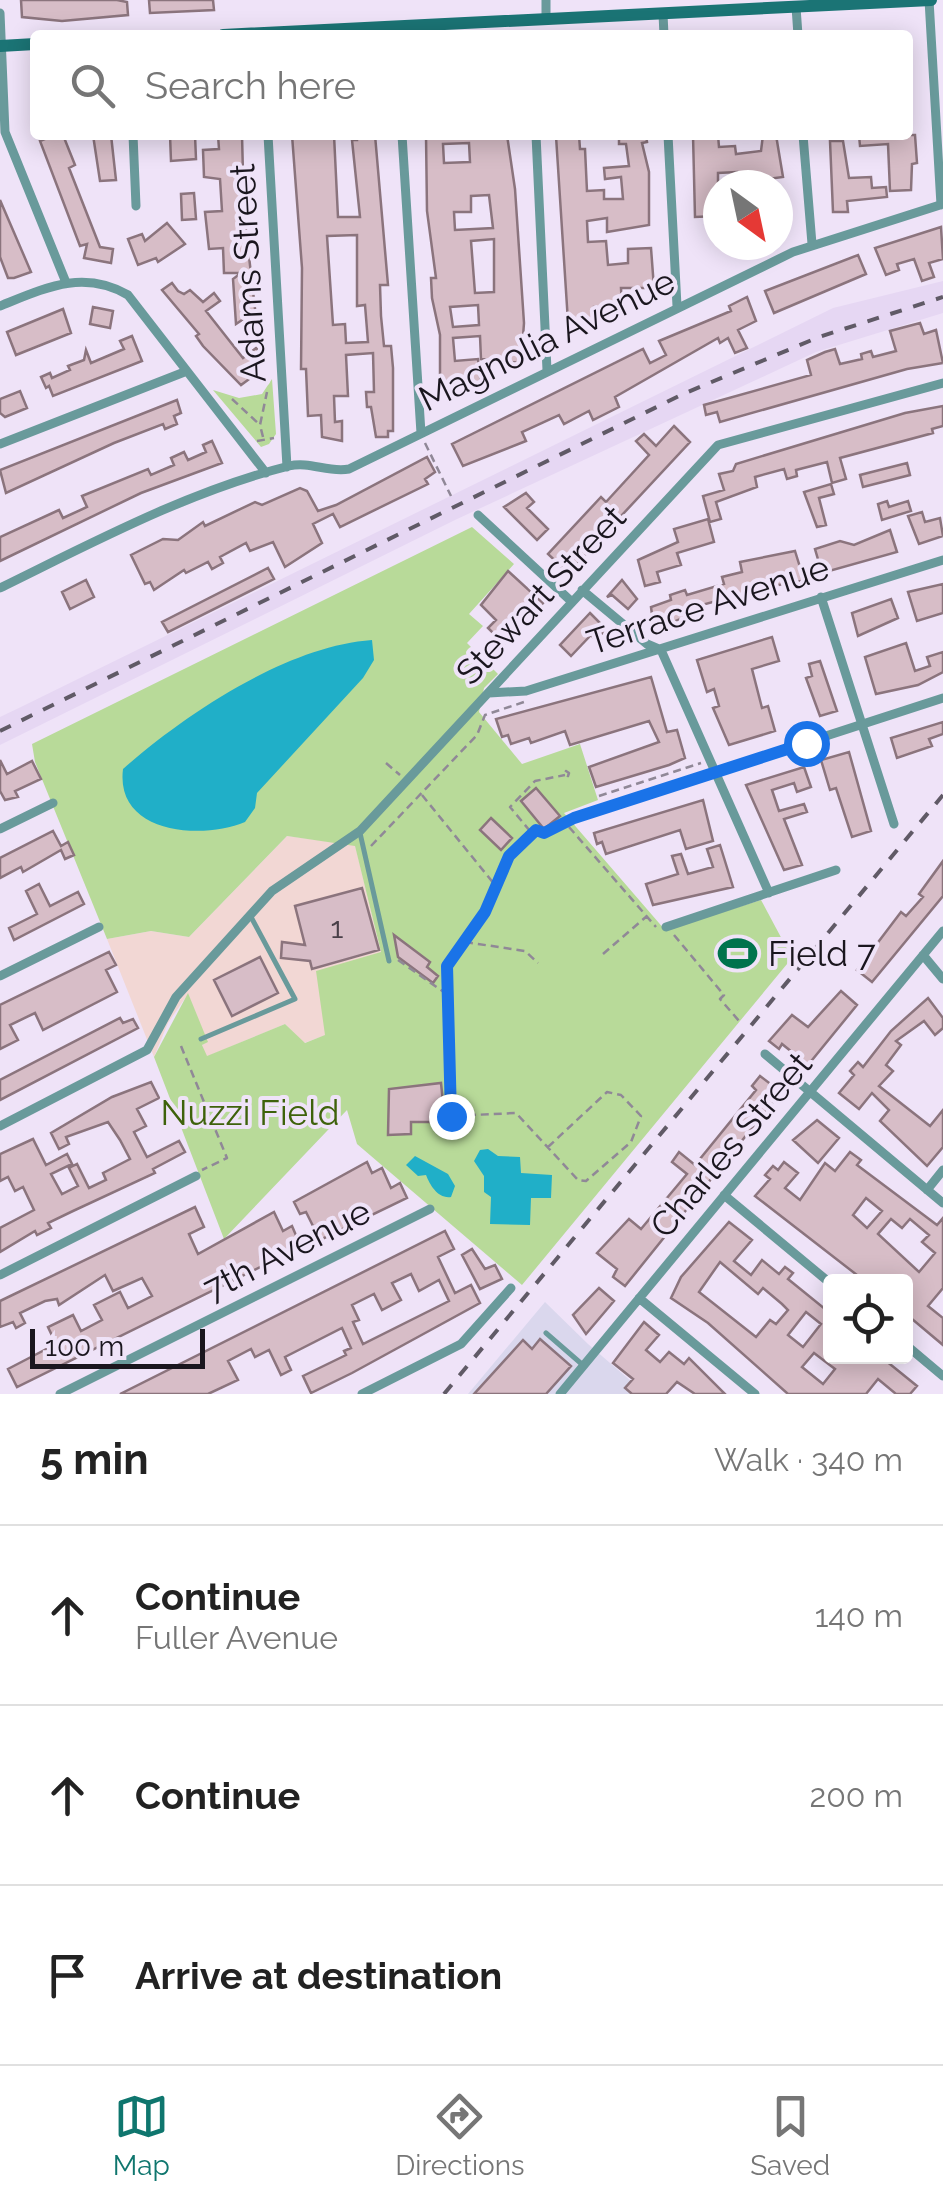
<!DOCTYPE html>
<meta charset="utf-8">
<style>
body{margin:0;font-family:Raleway,sans-serif;background:#f2f2f2;color:#222}
.controls{position:absolute;right:30px;bottom:30px;display:grid;overflow:hidden;border-radius:10px;box-shadow:0 5px 25px #0003}
.controls button{width:90px;height:90px;display:grid;place-items:center;padding:0;border:0;border-bottom:2px solid #e0e0e0;background:#fff;color:#222;font:50px sans-serif}
.compass{position:absolute;left:703px;top:170px;width:90px;height:90px;border-radius:50%;background:#fff;box-shadow:0 5px 25px #0003;rotate:147deg}
.scale{position:absolute;left:30px;bottom:25px;width:175px;box-sizing:border-box;padding-left:10px;border:5px solid #1a161e;border-top:0;font-size:28px;line-height:35px;white-space:nowrap;color:#1a161e;-webkit-text-stroke:8px #efe3f8;paint-order:stroke}
.stop{position:absolute;width:30px;height:30px;margin:-22px;border:8px solid #1a73e8;border-radius:50%;background:#fff}
.stop.end{background:#1a73e8;border-color:#fff;box-shadow:0 2px 10px #0008}
.list{margin:0;padding:0;list-style:none}
h2{display:flex;justify-content:space-between;align-items:center;height:130px;margin:0;padding:0 40px;font-size:42px}
h2 small{font-size:32px;font-weight:400;color:#767676}
.list li{display:grid;grid-template-columns:65px 1fr auto;gap:30px;align-items:center;box-sizing:border-box;height:180px;padding:0 40px;border-top:2px solid #e0e0e0}
.list b{display:block;font-size:38px;white-space:nowrap}
.list p{margin:0;font-size:32px;white-space:nowrap;color:#767676}
.list em{font-size:32px;font-style:normal;color:#767676}
.icon{flex:none;width:55px;height:55px;fill:none;stroke:currentColor;stroke-width:2;stroke-linecap:round;stroke-linejoin:round}
.map{position:relative;flex:none;width:943px;height:1394px;overflow:hidden}
.search{position:absolute;background:#fff;box-shadow:0 5px 25px #0003;left:30px;right:30px;top:30px;height:110px;display:flex;align-items:center;gap:25px;box-sizing:border-box;padding:0 35px;border-radius:10px;color:#767676;font-size:38px}
.sheet{height:670px;background:#fff}
nav{display:flex;justify-content:space-around;align-items:center;box-sizing:border-box;height:140px;border-top:2px solid #e0e0e0;background:#fff;font-size:28px;color:#767676}
nav a{display:grid;justify-items:center;gap:5px}
nav .on{color:#0f766e}
.map>svg:first-child{display:block}
.commercial{fill:#dad7ed}
.industrial{fill:#f2d7d4}
.built{fill:#e6d7f3}
.green{fill:#b8da99}
.water{fill:#20afc8}
.building{fill:#d7bdc7;stroke:#8b747d;stroke-width:2.5;fill-rule:evenodd}
.lines{fill:none;stroke-linecap:round;stroke-linejoin:round}
.path{stroke:#908897;stroke-width:2.5;stroke-dasharray:8 5;stroke-linecap:butt}
.lane{stroke:#699a9b;stroke-width:5}
.street{stroke:#699a9b;stroke-width:9}
.secondary{stroke:#1b7475;stroke-width:12}
.rail{stroke:#605a66;stroke-width:4;stroke-dasharray:12 12;stroke-linecap:butt}
.route{stroke:#1a73e8;stroke-width:12}
.labels{text-anchor:middle;stroke-width:8;stroke-linejoin:round;paint-order:stroke}
.number-label{font-size:30px;fill:#494048}
.street-label{font-size:35px;fill:#1a161e;stroke:#efe3f8}
.poi-label{font-size:35px;fill:#1a161e;stroke:#efe3f8;text-anchor:start}
.park-label{font-size:35px;fill:#3e620b;stroke:#efe3f8}
</style>
<div class="map">
<svg width="943" height="1394" viewBox="0 0 943 1394">
<rect width="100%" height="100%" fill="#efe3f8"/>
<path class="commercial" d="M545 1302 588 1344 646 1394H468Z"/>
<path class="industrial" d="M287 836 355 845 381 952 326 1035 304 1043 285 1024 206 1057 202 1045 207 1042 188 994 168 1023 154 1057 107 939 151 931 189 937Z"/>
<path class="built" d="M943 281V313L816 352 455 520 0 745V717L23 706 833 308Z"/>
<path class="green" d="M272 379 276 434 269 444 261 447 213 390 239 398 262 394Z
M472 527 514 564 469 614 483 626 467 643 498 674 484 688 479 712 522 764 580 744 598 800 564 813 665 930 761 900 792 958 522 1285 357 1144 347 1110 224 1239 154 1057 188 993 208 1042 202 1045 207 1056 285 1024 305 1043 325 1035 316 971 381 952 355 846 287 836 189 937 151 931 107 939 35 762 32 744Z"/>
<path class="water" d="M372 640 374 660 363 678 257 793 255 808 245 822C202 840 115 834 123 769 185 714 287 646 372 640Z
M488 1149 498 1156 520 1157 521 1173 552 1175 551 1198H531L530 1225 490 1224 491 1197 484 1192V1176L474 1161 480 1150Z
M415 1156 448 1174 455 1186 451 1197C438 1199 430 1185 426 1175L418 1176 406 1165Z"/>
<path class="building" d="M21 0H117L127 2 128 15 62 21 22 17Z
M149 0H213L214 10 150 13Z
M54 135H63L75 165 69 168 100 247 113 249 111 263 84 258 87 244 80 246 40 141Z
M93 135H111L116 180 100 181Z
M170 135H195L196 159 171 161Z
M218 135H242L244 213 257 326 245 327V318L236 324 233 279 241 273H224L223 248 209 249 205 212 222 211 220 179 204 177 203 150 219 149Z
M292 135H334L338 217H360L352 140H357V135H375L388 285H380L381 316 384 346H391L393 368V431H388V437H376L371 407H367L366 392H374L373 353 346 355 348 396H334L335 422 342 421V441L322 437 321 415 308 416 306 369H301L302 268ZM357 235V306L365 305 368 342 346 343 345 324 333 325 327 236Z
M426 135H507L515 189 524 323 521 363 481 359 480 336 453 338 455 361 478 359 481 384 454 389 440 390V335L432 298 431 278H436L427 211ZM469 143 470 162 444 163 443 144ZM489 195 493 228 455 230 454 212H471V196ZM494 239V292L475 293 471 241ZM478 305 479 325 453 327 450 307Z
M579 135 580 149H585L587 191 604 190V199H623L621 177 605 179 604 168 629 166 626 144H619V135H646L647 142 642 143 649 172V225L607 232V218L587 221 588 242 606 241 608 265 628 263V249L651 248 654 288H621L622 307H594V321L568 322 556 136Z
M693 135H718L719 147 735 146 736 154 761 151 763 135H776L783 177 738 183 737 172 718 173V216L695 217Z
M859 135H915L917 163 912 164 911 190 890 191 888 144 860 146Z
M830 141H843L849 178 871 177 872 188 886 187 887 197 847 201 848 212H833Z
M194 193 196 219 182 220 181 194Z
M0 200 31 272 14 278H8L0 257Z
M167 223 185 244 158 262 156 258 138 265 128 239 142 234 145 241Z
M941 227 943 259 929 263 934 277 922 281 914 259 897 264 899 270 886 275 875 248Z
M858 255 866 274 774 313 765 291Z
M172 283 178 291 184 294 190 290 203 302 214 293 220 301 206 311 243 358 256 348 262 355 249 364 256 374 241 385 203 346 196 336 199 334 162 290Z
M747 297 756 321 738 330 747 348 735 353 728 338 720 343 718 338 615 397 619 407 593 420 589 411 564 424 559 415 522 432 526 441 463 466 452 444 643 349 650 363 666 355 659 341 731 311 729 306Z
M93 307 113 311 110 328 90 324Z
M63 309 71 333 16 355 7 332Z
M920 323 924 334 936 330 943 363 907 369 720 422 717 412 706 415 704 405 811 375 807 360 825 352 835 349 840 364 862 359 861 354 871 351 873 357 896 351 890 331Z
M132 336 142 361 53 396 49 386 46 388 41 377 50 373 52 378 70 370 68 366 84 360 86 350 91 363 124 349 120 341Z
M20 391 27 408 5 417 0 413V399Z
M177 400 181 413 174 416 177 424 165 429 163 424 114 443 6 493 0 470Z
M943 406V426L932 429 933 433 840 458 846 479 832 483 827 462 796 470 797 476 787 479 784 469 755 477 757 487 716 502 721 519 710 522 703 496 724 490 719 474 733 471 736 464 905 413Z
M674 426 690 442 568 573 548 554 601 497 606 502 649 455 636 441 644 434 656 446Z
M212 441 222 463 141 493 0 561V537L59 510 63 518 87 507 82 496 148 469 151 475 174 465 171 458 184 452 188 460 206 452 203 445Z
M427 457 435 472 425 479 428 484 340 527 333 514 313 524 322 543 285 567 273 542 250 551 246 543 220 557 223 563 212 569 208 562 186 573 184 570 154 590 150 582 145 584 131 555 163 539 178 540 203 522 205 526 255 502 262 505 300 488 307 491 318 511 336 505Z
M907 463 910 475 863 487 860 475Z
M831 484 834 494 819 498 826 525 817 527 804 492Z
M526 493 534 502 527 508 548 529 537 540 504 507Z
M887 501 889 507 908 501 911 511 882 520 878 504Z
M922 512 925 522 940 518 943 536 919 544 908 516Z
M708 519 714 542 677 553 681 565 657 572 660 582 645 586 638 560 678 542 674 529Z
M890 530 897 552 822 573 815 549 840 541 854 545Z
M795 551 804 580 758 589 760 596 748 599 728 603 727 598 698 606 700 611 654 630 651 607 671 600 670 595 685 590 687 595 724 584 722 577 742 572 740 562Z
M268 568 274 579 168 632 162 622Z
M508 571 543 603 504 644 488 628 496 620 481 605Z
M86 580 94 597 70 609 62 592Z
M622 580 637 599 628 609 612 595 607 597Z
M943 584V613L917 621 908 592Z
M891 599 898 618 858 636 852 613Z
M590 613 606 629 596 640 591 635 571 656 560 645Z
M772 637 779 661 752 669 762 708 768 706 775 731 729 745 713 708 719 706 714 689 707 692 697 660Z
M906 643 915 671 930 666 927 657 943 652V672L918 685 876 694 865 657Z
M820 661 837 711 820 716 806 678 812 676 809 664Z
M651 677 667 732 677 730 685 758 669 765 596 787 589 767 659 742 649 721 570 745 565 731 531 743 529 738 511 744 508 735 502 737 496 719Z
M943 722V734L929 739 932 746 897 758 891 738Z
M849 752 871 831 852 837 836 788 830 790 821 760Z
M0 760 7 774 32 761 41 779 15 791 18 797 5 800 0 791Z
M804 767 811 787 797 792 794 783 772 790 779 811 804 804 807 812 784 819 802 865 784 870 746 785Z
M536 788 560 816 544 829 521 801Z
M703 800 713 841 686 849 680 830 606 854 602 842 597 844 594 833Z
M491 818 512 838 501 850 480 830Z
M53 831 61 846 68 842 74 855 65 859 61 850 23 872 21 867 0 878V858Z
M720 845 733 887 653 905 646 884 678 874 672 856 681 854 688 874 713 867 707 849Z
M943 861V896L872 982 857 970 901 912 906 916 923 897 919 894Z
M39 884 50 906 78 892 84 904 14 940 9 928 37 914 26 891Z
M362 888 379 950 312 969 310 961 281 958 282 942 305 945 295 906Z
M394 935 430 962 427 967 438 976 433 983 398 957Z
M109 952 116 965 106 970 117 992 43 1030 35 1013 10 1025 18 1040 0 1049V1005Z
M260 957 278 993 232 1016 214 980Z
M841 991 857 1005 808 1065 782 1044 779 1049 769 1041 792 1015 808 1027Z
M928 998 943 1018V1028L935 1035 924 1021 896 1041 901 1045 886 1065 893 1071 879 1086 930 1126 943 1110V1147L927 1166 880 1121 889 1110 872 1093 859 1109 839 1093 854 1075 850 1071 858 1062 863 1067 891 1031Z
M120 1018 123 1023 133 1019 138 1028 0 1100V1080Z
M760 1076 781 1092 625 1286 613 1277 617 1269 597 1253 629 1219 641 1229 687 1174 672 1162 679 1152 695 1165 756 1090 752 1086Z
M151 1082 159 1098 137 1109 146 1126 134 1132 147 1157 179 1141 185 1152 153 1169 155 1173 73 1211 48 1223 51 1228 37 1235 35 1231 0 1252V1228L34 1210 23 1187 15 1191 8 1177 0 1181V1154L33 1139 46 1165 67 1154 72 1164 51 1174 62 1194 78 1186 69 1168 77 1164 89 1188 106 1180 103 1173 130 1159 120 1140 108 1122 66 1137 69 1144 59 1149 51 1133 112 1097Z
M441 1083 445 1122H411V1134L388 1135 389 1089Z
M817 1120 839 1138 818 1163 793 1140Z
M850 1152 861 1160 857 1165 937 1225 943 1218V1288L928 1306 943 1318V1345L906 1314V1282H866L755 1196 770 1179 765 1175 773 1166 778 1170 784 1162 798 1173 785 1188 800 1200 825 1163 835 1171ZM866 1198 882 1211 867 1228 853 1215ZM891 1219 902 1228 910 1219 929 1235 922 1242 935 1253 919 1272 878 1234Z
M367 1162 372 1173 382 1168 391 1188 400 1183 407 1198 320 1240 306 1212 300 1214 294 1202Z
M195 1207 204 1227 189 1234 198 1254 274 1212 283 1231 292 1226 301 1247 17 1387 8 1369 56 1344 48 1327 73 1315 81 1331 102 1320 94 1305 120 1292 128 1308 152 1296 142 1278 113 1291 105 1275 59 1305 57 1299 45 1301 20 1313 25 1323 16 1328 13 1322 0 1327V1301Z
M729 1222 752 1240 734 1261 751 1275 762 1260 779 1274 785 1267 793 1273 788 1279 830 1313V1356H880L917 1386 910 1394H896L878 1379 866 1394H788L708 1323 671 1298 681 1277ZM720 1262 758 1294 763 1288 782 1304 788 1310 776 1324 770 1320 756 1337 699 1292ZM806 1312 821 1324 803 1347 788 1335ZM814 1353 835 1369 823 1384 802 1367Z
M445 1231 454 1249 438 1257 455 1293 471 1285 480 1303 352 1373 311 1393 303 1376 346 1355 344 1351 351 1348 342 1328 285 1357 291 1370 281 1375 269 1350 255 1357 251 1349 228 1361 238 1380 208 1394H120ZM411 1274 419 1291 439 1280 449 1301 363 1344 353 1322 359 1320 352 1305 374 1294 382 1310 401 1300 392 1283Z
M472 1249 485 1269 495 1265 502 1279 480 1289 462 1255Z
M599 1288 614 1301 586 1334 573 1315Z
M644 1322 659 1335 646 1350 660 1362 669 1352 684 1364 689 1358 725 1394H695L677 1382 666 1394H632L625 1388 633 1379 613 1363Z
M540 1339 571 1366 546 1394H474L523 1340 532 1349Z"/>
<g class="lines">
<path class="path" d="M232 399 259 424
M263 437 260 425 267 392
M257 441 274 438
M425 443 451 496
M386 763 400 775
M566 771 569 773 568 776 565 775Z
M422 795 495 885
M599 796 701 763
M569 827 656 927
M530 831 510 807 535 781 565 775
M371 846 477 735 485 715 524 702
M674 935 724 995 720 999 740 1022
M465 942 525 951 538 963
M603 954 647 916
M398 960 448 995
M181 1046 227 1158 202 1170
M548 1147 607 1092 621 1095 641 1116 631 1142 586 1181 578 1180 516 1113 451 1116 447 966 485 912 509 856 535 830 545 833 562 824"/>
<path class="lane" d="M360 833 389 961
M201 1039 295 999 250 915
M546 1333 584 1366"/>
<path class="street" d="M546 0V20
M929 0 941 205
M796 7 798 35
M0 13 5 132 65 280
M663 14 664 35
M133 135 136 206
M268 135 287 467
M402 135 421 433
M536 135 547 370
M668 135 677 306
M803 135 812 244
M0 306C45 288 83 269 128 295L266 473
M0 444 187 371
M478 515 572 602
M0 588C92 543 189 491 289 466 310 461 328 473 349 469L793 252 943 204
M582 590 647 644 661 650 769 893
M821 597 894 824
M489 693 526 691 943 560
M573 818 943 698
M0 829 53 803
M666 927 836 870
M923 955 943 979
M0 976 99 927
M765 1054 943 1203
M0 1126 147 1050 176 997 272 891 360 831 718 445 943 383
M927 1190 943 1170
M724 1195 830 1283
M0 1275 196 1176
M639 1298 755 1394
M906 1345 943 1376
M60 1394 430 1209
M362 1394 461 1344 511 1288
M560 1394 943 931"/>
<path class="secondary" d="M223 35 931 0
M0 46 35 44"/>
<path class="rail" d="M0 731 683 394 819 337 943 297
M444 1394 943 795"/>
</g>
<g class="lines">
<path class="route" d="M451 1116 447 966 485 912 509 856 536 830 544 833 574 818 806 743"/>
</g>
<defs>
<symbol id="stadium-bare" viewBox="-9 -9 18 18"><path d="M0-5a6.5 5 0 1 0 0 10a6.5 5 0 1 0 0-10ZM-3.5-1.8h7v3.6h-7Z" fill="#00734d" stroke="#efe3f8" stroke-width="2.5" paint-order="stroke"/></symbol>
</defs>
<g fill-rule="evenodd">
<use href="#stadium-bare" x="710" y="926" width="55" height="55"/>
</g>
<g class="labels">
<g class="number-label">
<text x="337" y="938">1</text>
</g>
<g class="street-label">
<text transform="translate(248 273) rotate(-93)" y="12">Adams Street</text>
<text transform="translate(547 340) rotate(-26)" y="12">Magnolia Avenue</text>
<text transform="translate(541 595) rotate(-47)" y="12">Stewart Street</text>
<text transform="translate(708 605) rotate(-18)" y="12">Terrace Avenue</text>
<text transform="translate(731 1145) rotate(-50)" y="12">Charles Street</text>
<text transform="translate(287 1250) rotate(-27)" y="12">7th Avenue</text>
</g>
<g class="poi-label">
<text x="768" y="966">Field 7</text>
</g>
<g class="park-label">
<text x="250" y="1125">Nuzzi Field</text>
</g>
</g>
</svg>
<div class="controls">
<button><svg class="icon" aria-label="locate" viewBox="0 0 24 24"><circle cx="12" cy="12" r="6"/><path d="M12 2v4M12 18v4M2 12h4M18 12h4"/></svg></button>
</div>
<svg class="compass" viewBox="-18 -18 36 36"><path d="M0-13l5 13h-10z" fill="#e53935"/><path d="M0 13l5-13h-10z" fill="#767676"/></svg>
<div class="scale">100 m</div>
<div class="stop" style="left:806px;top:743px"></div>
<div class="stop end" style="left:451px;top:1116px"></div>
<div class="search"><svg class="icon" aria-label="search" viewBox="0 0 24 24"><circle cx="10" cy="10" r="6"/><path d="M15 15l6 6"/></svg>Search here</div>
</div>
<section class="sheet">
<h2>5 min<small>Walk · 340 m</small></h2>
<ul class="list">
<li><svg class="icon" aria-label="ahead" viewBox="0 0 24 24"><path d="M12 20V5M6 11l6-6 6 6"/></svg><div><b>Continue</b><p>Fuller Avenue</p></div><em>140 m</em></li>
<li><svg class="icon" aria-label="ahead" viewBox="0 0 24 24"><path d="M12 20V5M6 11l6-6 6 6"/></svg><div><b>Continue</b></div><em>200 m</em></li>
<li><svg class="icon" aria-label="arrive" viewBox="0 0 24 24"><path d="M6 21V4h12l-3 4 3 4H6"/></svg><div><b>Arrive at destination</b></div></li>
</ul>
</section>
<nav>
<a class="on"><svg class="icon" aria-label="map" viewBox="0 0 24 24"><path d="M3 6l6-2 6 2 6-2v14l-6 2-6-2-6 2zM9 4v14M15 6v14"/></svg>Map</a>
<a><svg class="icon" aria-label="directions" viewBox="0 0 24 24"><path d="M12 3l9 9-9 9-9-9zM9 14v-3h6M13 9l2 2-2 2"/></svg>Directions</a>
<a><svg class="icon" aria-label="saved" viewBox="0 0 24 24"><path d="M7 4h10v16l-5-4-5 4z"/></svg>Saved</a>
</nav>
